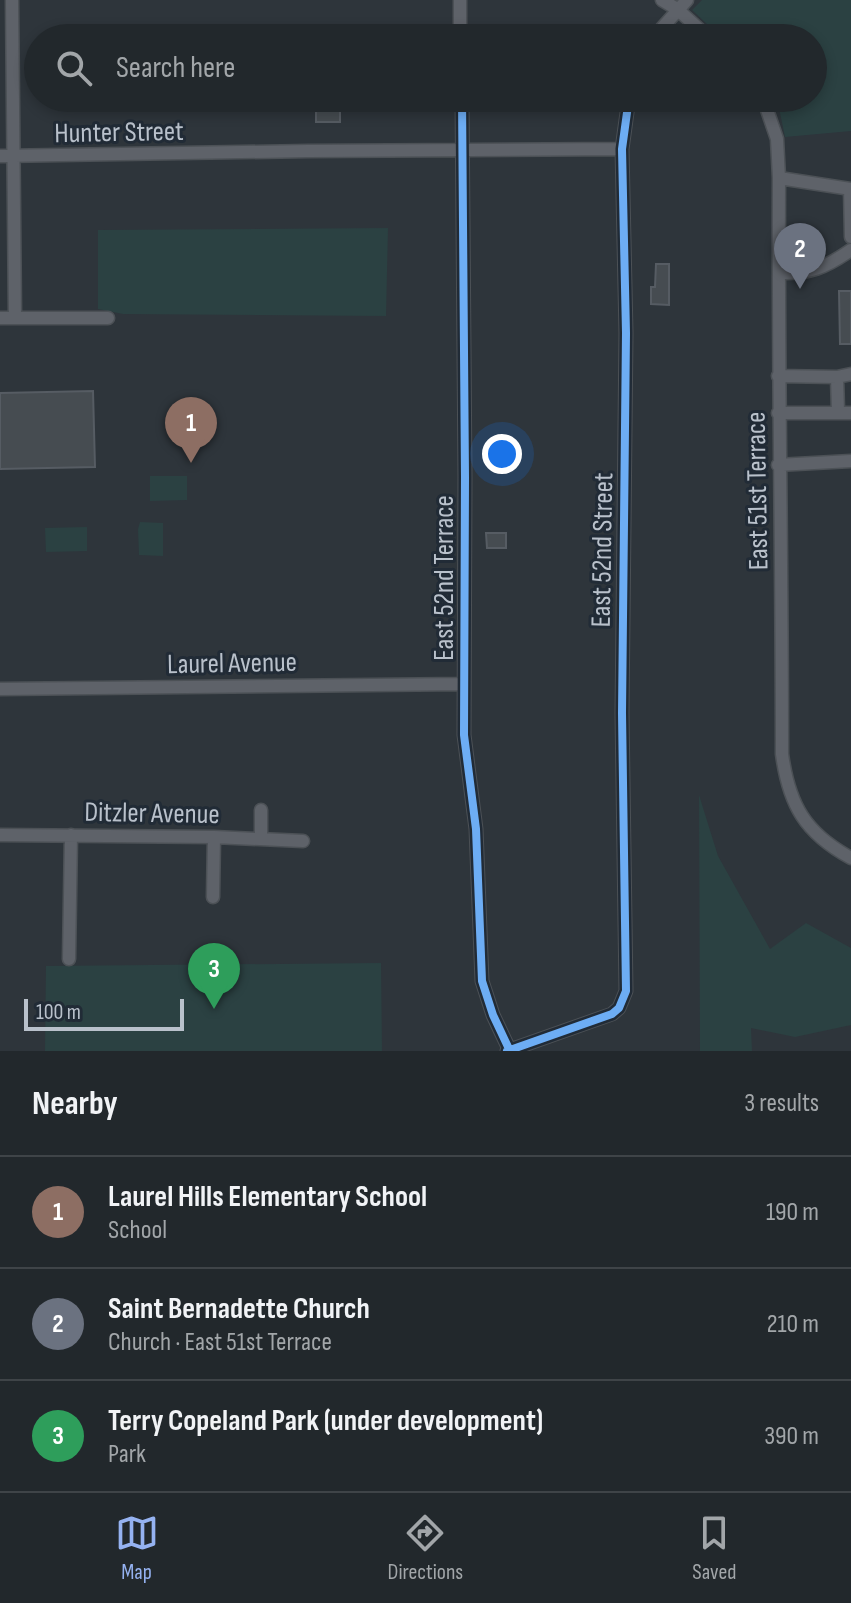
<!DOCTYPE html>
<meta charset="utf-8">
<style>
body{margin:0;font-family:"Sofia Sans Condensed",sans-serif;background:#2e3438;color:#f1f3f6}
.scale{position:absolute;left:24px;bottom:20px;width:160px;box-sizing:border-box;padding-left:8px;border:4px solid #b9c1cb;border-top:0;font-size:22px;line-height:28px;white-space:nowrap;color:#b9c1cb;-webkit-text-stroke:6px #212b36;paint-order:stroke}
.you{position:absolute;left:502px;top:454px;width:28px;height:28px;margin:-20px;border:6px solid #fff;border-radius:50%;background:#1a73e8;box-shadow:0 0 0 12px #1a73e833}
.badge{display:grid;place-items:center;width:52px;height:52px;border-radius:50%;background:#95b2f1;color:#fff;font-size:26px;font-weight:700}
.pin{position:absolute;translate:-50% -66px;filter:drop-shadow(0 2px 4px #0008)}
.pin::after{content:'';position:absolute;top:42px;width:28px;height:24px;background:inherit;clip-path:polygon(0 0,100% 0,50% 100%)}
.list{margin:0;padding:0;list-style:none}
h2{display:flex;justify-content:space-between;align-items:center;height:104px;margin:0;padding:0 32px;font-size:34px}
h2 small{font-size:26px;font-weight:400;color:#a2a6a9}
.list li{display:grid;grid-template-columns:52px 1fr auto;gap:24px;align-items:center;box-sizing:border-box;height:112px;padding:0 32px;border-top:2px solid #3f4448}
.list b{display:block;font-size:30px;white-space:nowrap}
.list p{margin:0;font-size:26px;white-space:nowrap;color:#a2a6a9}
.list em{font-size:26px;font-style:normal;color:#a2a6a9}
.icon{flex:none;width:44px;height:44px;fill:none;stroke:currentColor;stroke-width:2;stroke-linecap:round;stroke-linejoin:round}
.map{position:relative;flex:none;width:851px;height:1051px;overflow:hidden}
.search{position:absolute;background:#22282c;box-shadow:0 4px 12px #0003;left:24px;right:24px;top:24px;height:88px;display:flex;align-items:center;gap:20px;box-sizing:border-box;padding:0 28px;border-radius:44px;color:#a2a6a9;font-size:30px}
.sheet{height:440px;background:#22282c}
nav{display:flex;justify-content:space-around;align-items:center;box-sizing:border-box;height:112px;border-top:2px solid #3f4448;background:#22282c;font-size:22px;color:#a2a6a9}
nav a{display:grid;justify-items:center;gap:4px}
nav .on{color:#95b2f1}
.map>svg:first-child{display:block}
.green{fill:#2b4142}
.building{fill:#464c51;stroke:#565c63;stroke-width:2}
.lines{fill:none;stroke-linecap:round;stroke-linejoin:round}
.minor-casing{stroke:#4c5156;stroke-width:15}
.minor{stroke:#5e6269;stroke-width:12}
.cycleway-casing{stroke:#212b36;stroke-width:13}
.cycleway{stroke:#6dadf4;stroke-width:8}
.labels{text-anchor:middle;stroke-width:6;stroke-linejoin:round;paint-order:stroke}
.street-label{font-size:28px;fill:#b9c1cb;stroke:#212b36}
</style>
<div class="map">
<svg width="851" height="1051" viewBox="0 0 851 1051">
<rect width="100%" height="100%" fill="#2e353b"/>
<path class="green" d="M702 0H851V131L785 137 779 108 774 98H813V38H722L692 10Z
M388 228 386 316 123 314 98 309V230Z
M150 476H187V500L150 501Z
M140 522 163 523V556L139 555 138 529Z
M87 527V551L46 552 45 528Z
M699 795 718 856 770 949 806 923 851 948V1025L795 1037 751 1028 752 1051H700Z
M381 963 382 1051H45L46 966Z"/>
<path class="building" d="M316 107H340V122H316Z
M656 264H669V305L651 304V287H655Z
M839 291H851V344H840Z
M93 391 95 467 0 469V393Z
M486 533H506V548H487Z"/>
<g class="lines">
<defs>
<path id="minor" d="M12 0 15 318
M662 0 677 9 709 38
M460 38V0
M653 38 687 0
M462 98 465 477 464 735 476 829 482 981 493 1015 510 1051
M763 98 777 139 779 178C778 370 782 562 782 754 789 805 805 833 851 858
M0 156 308 151 622 149
M779 178 851 189
M850 189 851 237
M779 273C810 274 825 268 851 250
M0 318H108
M778 376 837 377 851 374
M837 377 838 411
M778 413H851
M778 465 851 461
M0 689 464 684
M261 810V839
M0 835 214 837 303 841
M213 897 214 837
M69 959 71 835
M507 1051 612 1014 619 1008 626 991 622 713 626 333 622 149 629 98"/>
</defs>
<use href="#minor" class="minor-casing"/>
<use href="#minor" class="minor"/>
<defs>
<path id="cycleway" d="M462 98 465 477 464 735 476 829 482 981 493 1015 510 1051
M507 1051 612 1014 619 1008 626 991 622 713 626 333 622 149 629 98"/>
</defs>
<use href="#cycleway" class="cycleway-casing"/>
<use href="#cycleway" class="cycleway"/>
</g>
<g class="labels">
<g class="street-label">
<text transform="translate(119 131) rotate(-1)" y="10">Hunter Street</text>
<text transform="translate(756 491) rotate(-91)" y="10">East 51st Terrace</text>
<text transform="translate(601 550) rotate(-89)" y="10">East 52nd Street</text>
<text transform="translate(443 578) rotate(-90)" y="10">East 52nd Terrace</text>
<text transform="translate(232 662) rotate(-1)" y="10">Laurel Avenue</text>
<text transform="translate(152 812) rotate(1)" y="10">Ditzler Avenue</text>
</g>
</g>
</svg>
<div class="scale">100 m</div>
<div class="you"></div>
<div class="pin badge" style="left:191px;top:463px;background:#8d6e63">1</div>
<div class="pin badge" style="left:800px;top:289px;background:#6b7280">2</div>
<div class="pin badge" style="left:214px;top:1009px;background:#2e9e5b">3</div>
<div class="search"><svg class="icon" aria-label="search" viewBox="0 0 24 24"><circle cx="10" cy="10" r="6"/><path d="M15 15l6 6"/></svg>Search here</div>
</div>
<section class="sheet">
<h2>Nearby<small>3 results</small></h2>
<ul class="list">
<li><span class="badge" style="background:#8d6e63">1</span><div><b>Laurel Hills Elementary School</b><p>School</p></div><em>190 m</em></li>
<li><span class="badge" style="background:#6b7280">2</span><div><b>Saint Bernadette Church</b><p>Church · East 51st Terrace</p></div><em>210 m</em></li>
<li><span class="badge" style="background:#2e9e5b">3</span><div><b>Terry Copeland Park (under development)</b><p>Park</p></div><em>390 m</em></li>
</ul>
</section>
<nav>
<a class="on"><svg class="icon" aria-label="map" viewBox="0 0 24 24"><path d="M3 6l6-2 6 2 6-2v14l-6 2-6-2-6 2zM9 4v14M15 6v14"/></svg>Map</a>
<a><svg class="icon" aria-label="directions" viewBox="0 0 24 24"><path d="M12 3l9 9-9 9-9-9zM9 14v-3h6M13 9l2 2-2 2"/></svg>Directions</a>
<a><svg class="icon" aria-label="saved" viewBox="0 0 24 24"><path d="M7 4h10v16l-5-4-5 4z"/></svg>Saved</a>
</nav>
